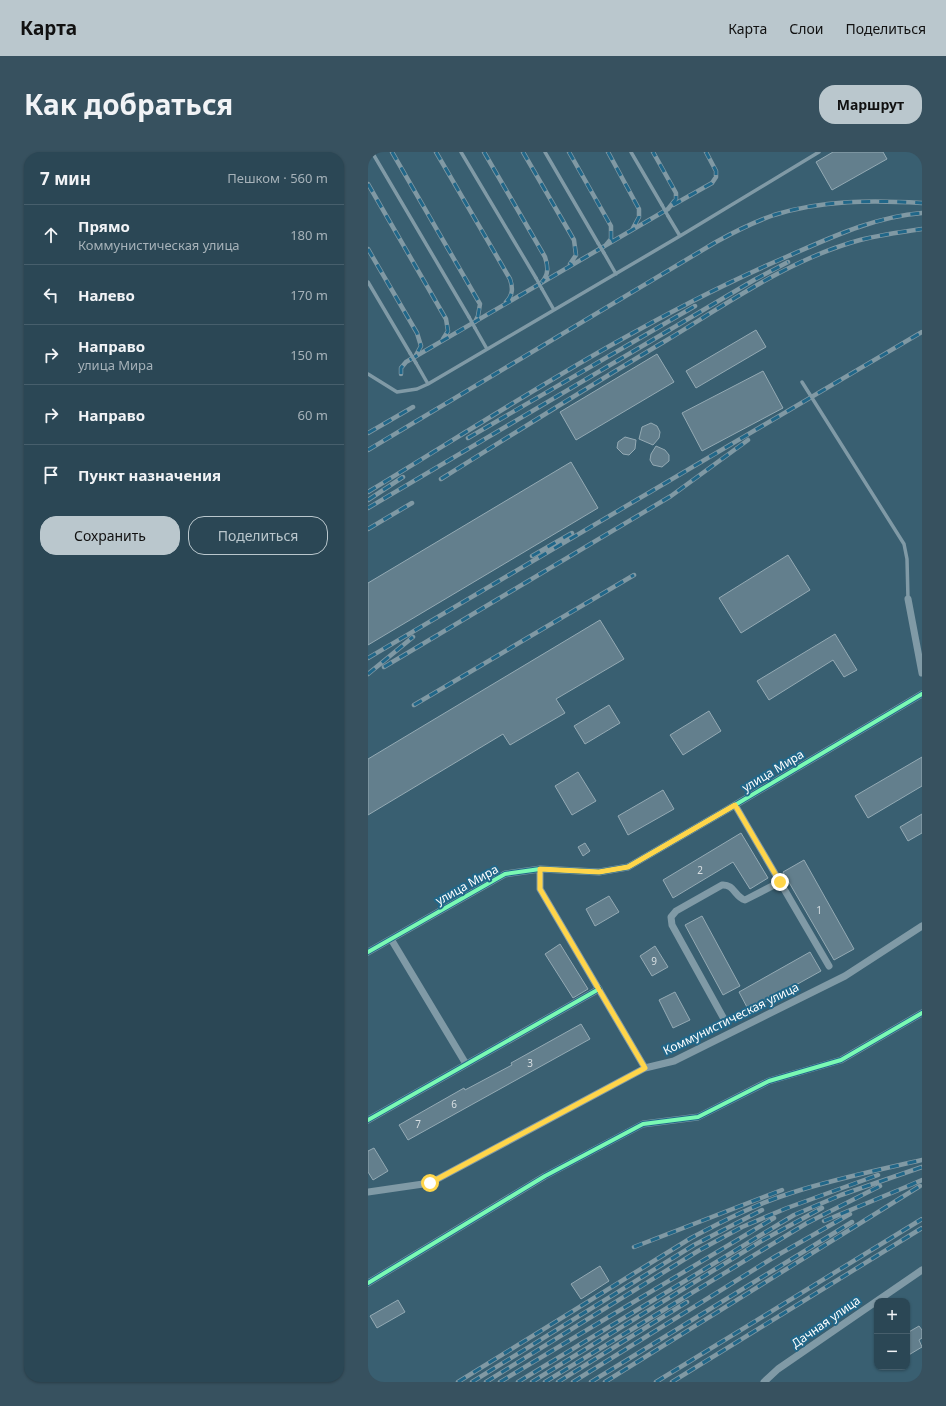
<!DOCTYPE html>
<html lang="ru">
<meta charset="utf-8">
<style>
body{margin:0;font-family:"Noto Sans",sans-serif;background:#37515f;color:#f1f3f6}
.controls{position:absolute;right:12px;bottom:12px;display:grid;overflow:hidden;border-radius:8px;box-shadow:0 1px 3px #0004}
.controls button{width:36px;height:36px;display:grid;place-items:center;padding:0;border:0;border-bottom:1px solid #475f6c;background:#2b4755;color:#f1f3f6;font:20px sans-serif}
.stop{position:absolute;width:12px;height:12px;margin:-9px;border:3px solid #ffd54a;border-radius:50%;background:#fff}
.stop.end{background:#ffd54a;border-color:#fff;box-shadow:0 1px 4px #0008}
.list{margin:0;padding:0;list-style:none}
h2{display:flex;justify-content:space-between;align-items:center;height:52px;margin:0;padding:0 16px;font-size:17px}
h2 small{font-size:13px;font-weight:400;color:#a6b2b9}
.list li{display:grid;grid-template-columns:26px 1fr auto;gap:12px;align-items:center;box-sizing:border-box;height:60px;padding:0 16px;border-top:1px solid #475f6c}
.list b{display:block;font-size:15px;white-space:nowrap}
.list p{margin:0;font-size:13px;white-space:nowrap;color:#a6b2b9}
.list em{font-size:13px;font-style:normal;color:#a6b2b9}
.actions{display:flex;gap:8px;padding:12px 16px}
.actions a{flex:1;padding:9px 0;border:1px solid #bac7cd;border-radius:16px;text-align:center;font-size:14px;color:#bac7cd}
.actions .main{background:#bac7cd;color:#111}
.icon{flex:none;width:22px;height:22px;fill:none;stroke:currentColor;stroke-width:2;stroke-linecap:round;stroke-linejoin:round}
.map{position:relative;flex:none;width:554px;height:1230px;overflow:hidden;border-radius:16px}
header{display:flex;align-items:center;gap:24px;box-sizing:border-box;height:56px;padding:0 20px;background:#bac7cd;color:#111}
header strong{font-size:19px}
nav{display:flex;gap:22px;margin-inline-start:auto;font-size:14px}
.intro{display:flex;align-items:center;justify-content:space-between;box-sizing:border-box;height:96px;padding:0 24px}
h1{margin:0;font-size:28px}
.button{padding:10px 18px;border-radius:16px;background:#bac7cd;color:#111;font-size:14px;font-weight:700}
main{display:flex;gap:24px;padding:0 24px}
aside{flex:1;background:#2b4755;border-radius:16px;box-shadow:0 1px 3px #0004}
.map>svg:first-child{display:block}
.building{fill:#637f8d;stroke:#94aab4}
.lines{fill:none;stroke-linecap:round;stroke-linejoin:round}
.service{stroke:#809aa6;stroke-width:3.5}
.minor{stroke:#809aa6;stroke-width:7}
.rail-casing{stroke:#8099a4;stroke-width:4.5}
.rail{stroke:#216789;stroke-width:3;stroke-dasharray:9;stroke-linecap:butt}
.service-bridge{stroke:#809aa6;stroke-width:3.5}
.cycleway-casing{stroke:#216789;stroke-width:6}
.cycleway{stroke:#7af9b4;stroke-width:4}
.route{stroke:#ffd54a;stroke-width:5}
.labels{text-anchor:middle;stroke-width:4;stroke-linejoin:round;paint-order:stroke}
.number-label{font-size:10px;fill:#d8dfe2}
.street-label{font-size:12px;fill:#fff;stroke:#216789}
</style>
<header>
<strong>Карта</strong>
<nav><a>Карта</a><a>Слои</a><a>Поделиться</a></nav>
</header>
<div class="intro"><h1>Как добраться</h1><a class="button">Маршрут</a></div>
<main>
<aside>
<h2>7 мин<small>Пешком · 560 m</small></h2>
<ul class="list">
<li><svg class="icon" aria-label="ahead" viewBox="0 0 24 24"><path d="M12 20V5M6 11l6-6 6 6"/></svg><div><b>Прямо</b><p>Коммунистическая улица</p></div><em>180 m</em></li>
<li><svg class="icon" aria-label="left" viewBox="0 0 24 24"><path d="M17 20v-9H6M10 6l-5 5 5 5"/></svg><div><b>Налево</b></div><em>170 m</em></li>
<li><svg class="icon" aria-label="right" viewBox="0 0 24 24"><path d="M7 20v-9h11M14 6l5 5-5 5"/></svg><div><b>Направо</b><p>улица Мира</p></div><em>150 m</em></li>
<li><svg class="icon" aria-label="right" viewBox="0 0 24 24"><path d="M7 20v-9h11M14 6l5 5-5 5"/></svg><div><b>Направо</b></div><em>60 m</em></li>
<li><svg class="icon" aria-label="arrive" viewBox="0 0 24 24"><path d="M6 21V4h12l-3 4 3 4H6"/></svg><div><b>Пункт назначения</b></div></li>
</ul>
<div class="actions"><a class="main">Сохранить</a><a>Поделиться</a></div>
</aside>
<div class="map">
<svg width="554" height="1230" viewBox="0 0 554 1230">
<rect width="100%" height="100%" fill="#395f71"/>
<path class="building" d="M465 0H515L519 7 464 38 448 10Z
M388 178 398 195 328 236 318 219Z
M289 202 306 230 208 288 192 260Z
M395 219 415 256 334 299 314 261Z
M283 271 289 274 292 280 291 286 285 293 271 287 274 275Z
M257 285 268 288 267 297 261 303 255 302 249 296 250 290Z
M288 294 297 298 301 303V309L294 315 285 313 282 308 283 302Z
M203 310 230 356 0 493V431Z
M420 403 442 438 373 481 351 446Z
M232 468 256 507 188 547 197 561 142 593 135 582 0 663V607Z
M467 482 489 518 476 525 465 508 401 548 389 529Z
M241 553 252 571 217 592 206 574Z
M341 559 353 579 315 603 302 583Z
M554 605V634L500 666 487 644Z
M210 620 228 649 204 663 187 634Z
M295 638 306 657 260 683 250 664Z
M554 662V681L540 689 532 675Z
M373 681 400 726 382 737 365 710 305 746 295 728Z
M217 691 222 699 215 704 210 695Z
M436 708 486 797 466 808 415 720Z
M241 744 251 760 227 774 218 757Z
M334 764 372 834 355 843 317 773Z
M192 792 220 837 205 846 177 802Z
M287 794 300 815 284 824 272 804Z
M442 800 453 819 381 859 371 840Z
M307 840 322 868 305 876 291 848Z
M213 872 222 887 40 988 31 973 96 936 97 938 144 913 143 911Z
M6 996 20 1019 5 1028 0 1020V999Z
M232 1114 241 1129 213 1147 203 1132Z
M30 1148 37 1160 9 1176 2 1164Z
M551 1174 554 1178V1186L551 1188 554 1195 539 1204V1181Z"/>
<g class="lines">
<path class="service" d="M4 0 101 165
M93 0 168 126
M177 0 230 91
M263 0 294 53
M312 84 451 0
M236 101 248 122
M0 130 42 201
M174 137 186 158
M107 176 119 197
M48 211 60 232 312 84 300 64
M0 222 29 240 49 237 60 232
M434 230 536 392 539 407 540 447"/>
<path class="minor" d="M540 447 554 521
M367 653 461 814
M172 717V737L277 916
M23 787 98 912
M0 800 137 722 172 717 231 720 260 715 367 653 554 542
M356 867 304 773 303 765 308 759 354 733C366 732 367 745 377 748L412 730
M0 968 231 837
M0 1040 62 1031 277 916 306 909 477 824 554 774
M0 1131 177 1024 275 972 330 965 401 929 473 908 554 861
M396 1230 410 1217 554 1118"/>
<defs>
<path id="rail" d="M24 0 112 152 110 164 107 170
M68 0 142 127C145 136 145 143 138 150
M116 0 177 105C180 114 181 122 174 130
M155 0 206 88 208 103 202 112
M201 0 243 74V87L238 93
M240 0 271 57V65L265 76
M0 32 78 167 80 179 75 187
M305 53 344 31 348 25V19L338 0
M0 97 49 181 53 194 48 203
M33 222V216L38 210 300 57 308 47V41L285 0
M0 281 45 255
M100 286 327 154
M0 298 348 90C366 80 386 70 406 63 454 48 504 48 554 51
M73 327C148 280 223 233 299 188 360 151 422 107 492 88 512 83 533 80 554 77
M0 340C137 257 271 168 418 105 462 86 505 65 554 61
M0 348 35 325
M0 356 386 128 420 110
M0 377 44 351
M164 404 204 381
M0 506 554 180
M16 515 303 344 380 288
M0 522 45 485
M46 553 266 423
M540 1034 554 1028
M456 1069 545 1032
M266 1095 414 1038
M90 1230 323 1086C355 1069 388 1052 423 1041 466 1027 510 1018 554 1008
M104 1230 326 1093 394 1058
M118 1230 330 1099 374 1075 419 1056 510 1023
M132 1230 406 1066
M150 1230 426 1063 473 1043 554 1015
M164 1230 395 1088 454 1056
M177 1230 439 1071 512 1034
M190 1230 319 1150
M205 1230 408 1104 482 1062
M223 1230 484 1070
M237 1230 552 1034
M288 1230 554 1067
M304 1230 554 1076"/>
</defs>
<use href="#rail" class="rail-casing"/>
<use href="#rail" class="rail"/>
<path class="service-bridge" d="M294 53 300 64
M230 91 236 101
M168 126 174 137
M101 165 107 176
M42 201 48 211"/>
<defs>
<path id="cycleway" d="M0 800 137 722 172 717 231 720 260 715 367 653 554 542
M0 968 231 837
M0 1131 177 1024 275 972 330 965 401 929 473 908 554 861"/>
</defs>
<use href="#cycleway" class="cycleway-casing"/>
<use href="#cycleway" class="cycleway"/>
</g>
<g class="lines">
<path class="route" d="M62 1031 277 916 172 737V717L231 720 260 715 367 653 412 730"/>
</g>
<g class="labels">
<g class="number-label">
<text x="332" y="722">2</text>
<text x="451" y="762">1</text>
<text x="286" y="813">9</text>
<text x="162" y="915">3</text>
<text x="86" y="956">6</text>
<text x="50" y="976">7</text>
</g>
<g class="street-label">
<text transform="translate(405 619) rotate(-31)" y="4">улица Мира</text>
<text transform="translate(99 733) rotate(-29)" y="4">улица Мира</text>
<text transform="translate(363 867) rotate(-26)" y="4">Коммунистическая улица</text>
<text transform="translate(458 1170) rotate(-35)" y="4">Дачная улица</text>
</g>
</g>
</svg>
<div class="controls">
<button>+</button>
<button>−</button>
</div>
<div class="stop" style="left:62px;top:1031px"></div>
<div class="stop end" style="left:412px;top:730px"></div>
</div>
</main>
